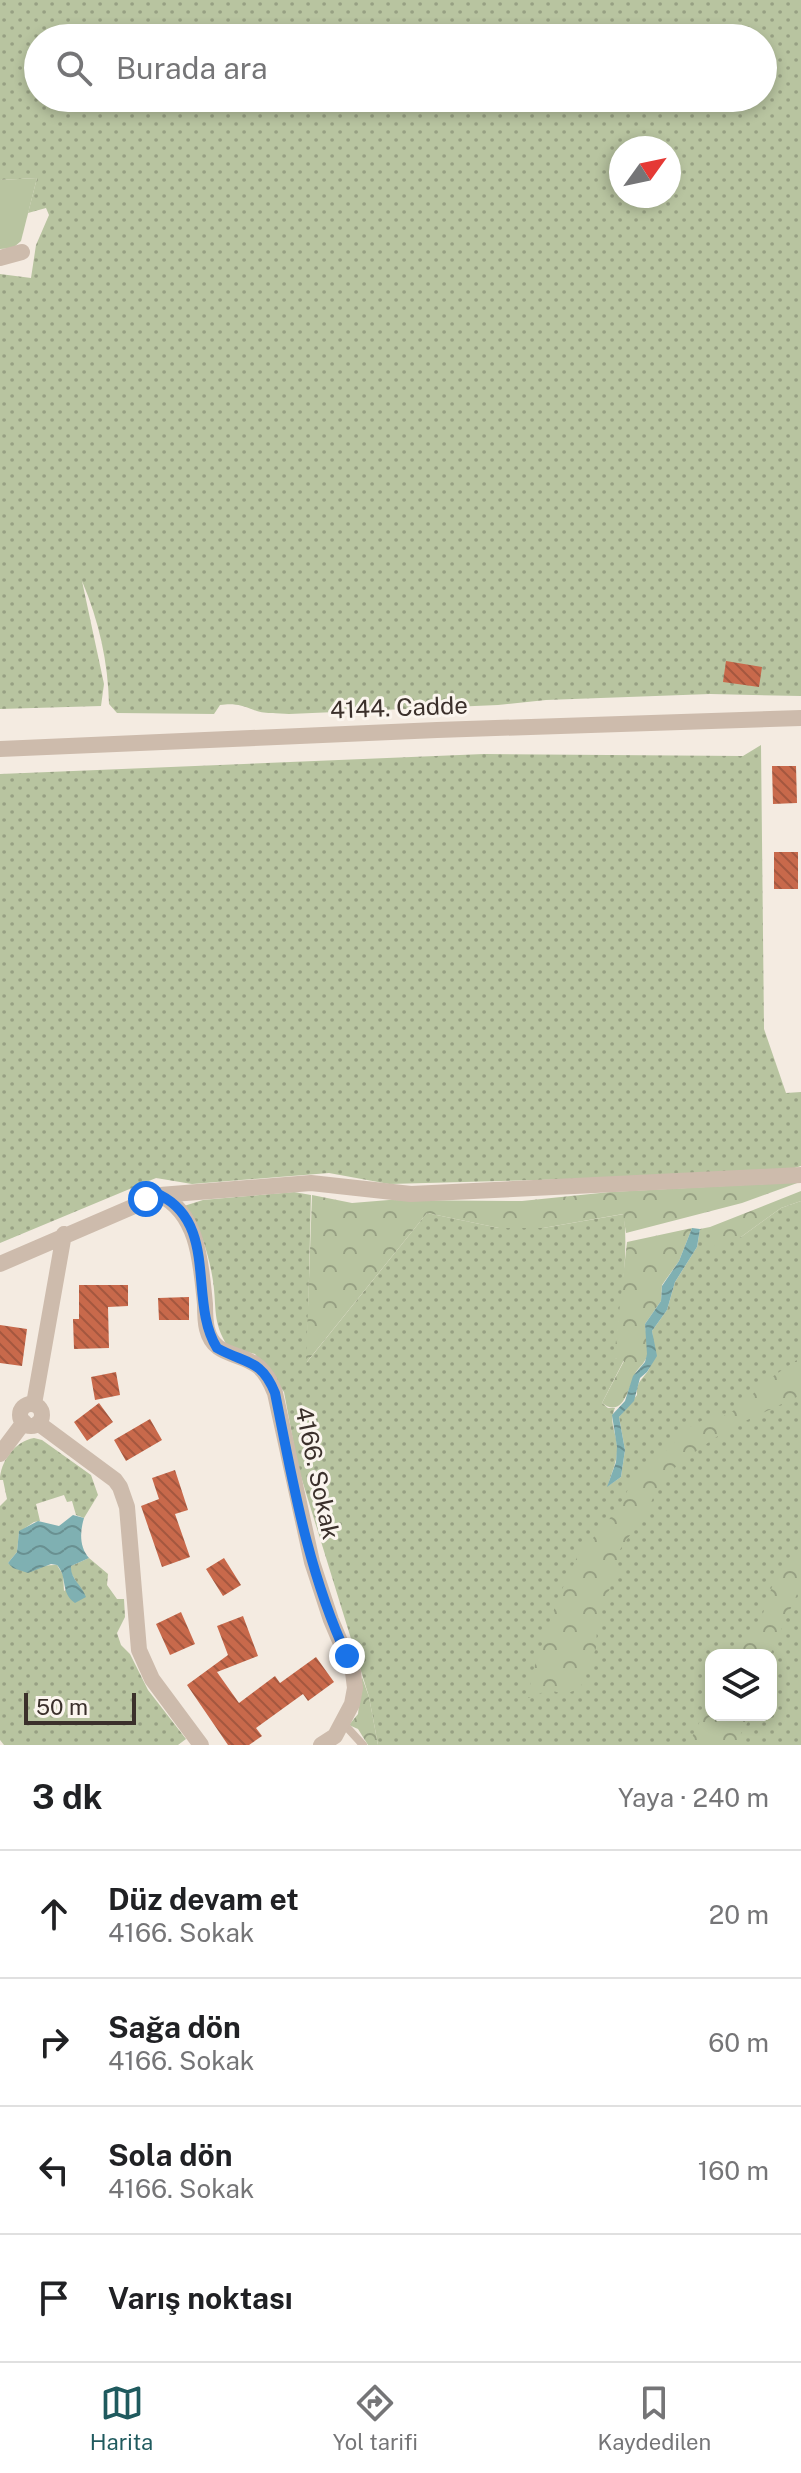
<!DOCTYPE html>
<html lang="tr">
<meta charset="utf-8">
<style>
body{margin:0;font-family:"Public Sans",sans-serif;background:#f6f6f6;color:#202124}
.controls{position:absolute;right:24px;bottom:24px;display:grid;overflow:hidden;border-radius:16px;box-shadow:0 4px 12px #0003}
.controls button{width:72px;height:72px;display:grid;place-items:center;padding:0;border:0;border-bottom:2px solid #e0e0e0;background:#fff;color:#202124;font:40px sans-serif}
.compass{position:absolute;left:609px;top:136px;width:72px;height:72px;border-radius:50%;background:#fff;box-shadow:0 4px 12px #0003;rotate:57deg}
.scale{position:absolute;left:24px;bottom:20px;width:112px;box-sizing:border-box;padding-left:8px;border:4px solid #3b302b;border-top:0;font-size:22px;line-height:28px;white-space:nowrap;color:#3b302b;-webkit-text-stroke:6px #fbf5ee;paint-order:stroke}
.stop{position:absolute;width:24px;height:24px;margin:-18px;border:6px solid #1a73e8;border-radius:50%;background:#fff}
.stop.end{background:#1a73e8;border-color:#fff;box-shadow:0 2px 8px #0008}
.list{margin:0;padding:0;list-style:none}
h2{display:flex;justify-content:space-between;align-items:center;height:104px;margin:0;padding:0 32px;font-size:34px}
h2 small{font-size:26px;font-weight:400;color:#757577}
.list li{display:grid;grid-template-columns:52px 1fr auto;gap:24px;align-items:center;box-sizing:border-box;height:128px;padding:0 32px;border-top:2px solid #e0e0e0}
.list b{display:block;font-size:30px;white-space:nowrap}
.list p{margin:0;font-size:26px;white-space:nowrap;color:#757577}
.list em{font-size:26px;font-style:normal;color:#757577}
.icon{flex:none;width:44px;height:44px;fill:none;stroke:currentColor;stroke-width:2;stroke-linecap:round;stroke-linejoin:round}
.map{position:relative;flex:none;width:801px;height:1745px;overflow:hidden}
.search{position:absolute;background:#fff;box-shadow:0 4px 12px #0003;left:24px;right:24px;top:24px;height:88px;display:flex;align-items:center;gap:20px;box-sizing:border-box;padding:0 28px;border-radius:44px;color:#757577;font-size:30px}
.sheet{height:616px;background:#fff}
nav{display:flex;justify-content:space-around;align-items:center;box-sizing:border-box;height:112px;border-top:2px solid #e0e0e0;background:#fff;font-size:22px;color:#757577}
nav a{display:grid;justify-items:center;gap:4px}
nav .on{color:#1f5a5e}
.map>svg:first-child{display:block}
.grass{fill:url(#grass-dots);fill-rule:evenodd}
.forest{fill:url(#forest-crowns)}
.garden{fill:#b8c4a0}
.water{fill:url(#water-waves)}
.building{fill:url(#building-back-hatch)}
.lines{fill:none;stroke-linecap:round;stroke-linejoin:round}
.service{stroke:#cdbbac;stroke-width:8}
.minor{stroke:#cdbbac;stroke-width:16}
.route{stroke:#1a73e8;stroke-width:10}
.labels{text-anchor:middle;stroke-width:6;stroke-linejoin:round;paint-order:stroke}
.street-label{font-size:24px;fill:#3b302b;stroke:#fbf5ee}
</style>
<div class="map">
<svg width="801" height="1745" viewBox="0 0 801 1745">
<defs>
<pattern id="grass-dots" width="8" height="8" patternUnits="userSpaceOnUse" patternTransform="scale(2)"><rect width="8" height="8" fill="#b8c4a0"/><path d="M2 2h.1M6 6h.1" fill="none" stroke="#97a083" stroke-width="1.8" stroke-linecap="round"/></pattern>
<pattern id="forest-crowns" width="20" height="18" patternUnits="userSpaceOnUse" patternTransform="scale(2)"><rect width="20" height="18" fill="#b8c4a0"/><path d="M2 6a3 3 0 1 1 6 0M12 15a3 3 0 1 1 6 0" fill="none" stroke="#97a083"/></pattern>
<pattern id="water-waves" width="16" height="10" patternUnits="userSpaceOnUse" patternTransform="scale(2)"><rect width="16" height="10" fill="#7fb0b2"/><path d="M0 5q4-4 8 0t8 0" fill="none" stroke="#699091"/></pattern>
<pattern id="building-back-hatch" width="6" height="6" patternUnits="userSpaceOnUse" patternTransform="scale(2)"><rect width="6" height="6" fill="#c8694b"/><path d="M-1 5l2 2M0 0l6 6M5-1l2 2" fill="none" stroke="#a4573f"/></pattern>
</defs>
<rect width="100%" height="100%" fill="#f4ebe1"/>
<path class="grass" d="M0 0H801V696L710 694 546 700 498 705 289 714C278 713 263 714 254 710 241 705 234 703 220 705L214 714 117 713 109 704C108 662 99 621 82 581L104 684 101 706 0 709V274L31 278 36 245 49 215 46 208 28 213 37 178 0 180ZM38 38H763V98H38ZM621 148H669V196H621Z
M761 745 764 1029 786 1093 801 1092V1166L785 1171 730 1175 389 1184 329 1173 192 1184 156 1178 0 1243V774L484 754 743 756Z
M294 1192 311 1195 307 1362 427 1213 499 1228H543L624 1214C629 1262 619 1310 615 1358L624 1360 602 1403 608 1408H615C608 1422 617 1433 617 1447 618 1461 611 1473 608 1486L621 1477 625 1450 619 1417 637 1395C636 1382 642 1380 648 1371 656 1357 654 1345 652 1331L667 1310 675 1282 697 1247 700 1229 710 1227V1242L741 1237 781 1208 801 1201V1745H378L369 1697 298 1467 284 1392 255 1354 228 1347C212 1321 217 1309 213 1281 209 1255 201 1227 184 1206L203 1200ZM711 1655H771V1715H711Z
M34 1438 42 1440 91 1475 98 1495 84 1518 76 1515 72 1501 67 1502 64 1495 36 1504 40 1521 34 1522 19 1532 17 1552 8 1563C38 1579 32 1564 57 1565L63 1575 64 1591 77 1583 70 1571 71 1566 89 1558 108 1574 107 1585 117 1599H124L125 1617 117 1633 121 1645 130 1654 148 1690 186 1739 178 1745H4L0 1740V1506L7 1499 3 1480H0C0 1462 15 1441 34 1438Z"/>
<path class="forest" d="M800 1182 742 1203 626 1233 623 1214 543 1228H499L427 1213 306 1363 312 1195 352 1203 389 1200 522 1201 610 1192Z
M801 1191V1201L781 1208 741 1237 716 1247 710 1242V1227Z
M692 1228 679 1261 662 1285 661 1301 645 1324C646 1334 649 1347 647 1356 645 1363 640 1366 636 1372 629 1385 624 1420 602 1403L624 1361 614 1358 627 1242Z
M801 1357V1395L728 1429 679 1463 658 1487 648 1509 619 1551 614 1576 597 1625 596 1648 580 1689 564 1694 549 1690 528 1698 532 1674 558 1598 579 1553 606 1524 624 1498 635 1474 671 1447 682 1431 703 1420 724 1416 743 1405 762 1384Z
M801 1549V1585L770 1655H737C744 1645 753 1635 759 1624 770 1599 774 1562 801 1549Z
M362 1677 369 1697 378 1745H368L358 1729 349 1725 358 1714Z
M711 1699V1715H752L734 1745H688Z"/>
<path class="garden" d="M37 178 21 241 13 248 0 249V180Z"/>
<path class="water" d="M692 1228 700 1229 697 1247 675 1282 667 1310 652 1331 657 1356 647 1372 640 1378 634 1401 619 1417 625 1450 621 1477 607 1487 616 1462 617 1447 612 1415 625 1401 633 1376 645 1362 647 1354 645 1324 661 1301 662 1286 679 1261Z
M73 1515 84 1518C80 1531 79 1547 89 1558L71 1566C70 1579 82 1585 86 1597L75 1603C60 1593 68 1577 57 1565L51 1564 28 1573 13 1568 8 1563 17 1552 19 1531 38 1521 59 1526Z"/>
<path class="building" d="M726 661 762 667 759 687 723 682Z
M772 766H796L797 803 773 804Z
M774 852H798V889H774Z
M79 1285H128V1306L108 1307 109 1348 74 1349 73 1319H79Z
M189 1297V1320H159L158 1298Z
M0 1325 27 1329 22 1366 0 1363Z
M116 1372 120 1395 95 1400 91 1377Z
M99 1403 113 1422 87 1441 74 1422Z
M150 1419 162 1440 126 1461 114 1440Z
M175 1470 188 1510 175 1514 190 1557 162 1567 141 1506 159 1499 152 1478Z
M224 1558 241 1585 223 1596 206 1569Z
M181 1612 195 1644 170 1655 156 1624Z
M243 1616 258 1656 217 1672 239 1703 275 1676 280 1683 316 1657 334 1682 308 1701 303 1694 256 1728 262 1736 249 1745H228L187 1685 228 1655 217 1626Z"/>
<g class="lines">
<path class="service" d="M343 1723 363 1745"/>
<path class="minor" d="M0 258 22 252
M0 749 437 730 801 718
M160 1195C199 1214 201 1265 205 1304 205 1312 205 1321 207 1329 214 1358 240 1351 259 1367 267 1374 271 1383 275 1393L312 1562 331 1620 353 1672 355 1688 352 1704 335 1736 321 1745
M0 1264 160 1195 311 1183 411 1194 801 1175
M34 1404 64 1234
M20 1415a11 11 0 1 1 22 0a11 11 0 1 1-22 0Z
M38 1423 115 1480 120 1487 127 1507 139 1650 152 1679 201 1745
M0 1454 24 1422"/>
</g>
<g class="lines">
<path class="route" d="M146 1199 160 1195C219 1225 188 1302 217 1348 245 1364 261 1358 275 1393 293 1483 308 1573 347 1656"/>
</g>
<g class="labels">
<g class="street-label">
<text transform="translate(399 708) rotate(-2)" y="8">4144. Cadde</text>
<text transform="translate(317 1473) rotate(78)" y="8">4166. Sokak</text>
</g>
</g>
</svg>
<div class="controls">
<button><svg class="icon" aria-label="layers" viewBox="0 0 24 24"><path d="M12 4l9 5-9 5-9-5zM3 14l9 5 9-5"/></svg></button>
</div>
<svg class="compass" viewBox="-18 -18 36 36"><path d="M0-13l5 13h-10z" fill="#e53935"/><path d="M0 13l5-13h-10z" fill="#757577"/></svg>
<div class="scale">50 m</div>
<div class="stop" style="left:146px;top:1199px"></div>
<div class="stop end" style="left:347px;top:1656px"></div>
<div class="search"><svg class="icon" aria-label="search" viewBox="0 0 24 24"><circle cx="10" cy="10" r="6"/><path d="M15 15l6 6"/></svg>Burada ara</div>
</div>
<section class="sheet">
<h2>3 dk<small>Yaya · 240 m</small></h2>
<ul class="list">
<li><svg class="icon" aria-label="ahead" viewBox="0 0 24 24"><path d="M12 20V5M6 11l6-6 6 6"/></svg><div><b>Düz devam et</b><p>4166. Sokak</p></div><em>20 m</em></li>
<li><svg class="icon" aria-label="right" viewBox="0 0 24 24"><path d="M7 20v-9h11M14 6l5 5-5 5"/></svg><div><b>Sağa dön</b><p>4166. Sokak</p></div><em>60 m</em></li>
<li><svg class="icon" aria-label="left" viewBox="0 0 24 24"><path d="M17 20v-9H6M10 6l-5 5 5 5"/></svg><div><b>Sola dön</b><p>4166. Sokak</p></div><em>160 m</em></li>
<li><svg class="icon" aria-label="arrive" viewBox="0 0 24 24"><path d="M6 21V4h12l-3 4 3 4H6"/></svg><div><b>Varış noktası</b></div></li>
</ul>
</section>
<nav>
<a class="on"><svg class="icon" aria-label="map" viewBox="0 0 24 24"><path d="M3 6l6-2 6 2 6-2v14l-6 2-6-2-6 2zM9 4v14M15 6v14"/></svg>Harita</a>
<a><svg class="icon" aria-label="directions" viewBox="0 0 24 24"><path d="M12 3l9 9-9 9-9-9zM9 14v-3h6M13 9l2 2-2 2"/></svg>Yol tarifi</a>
<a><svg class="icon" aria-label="saved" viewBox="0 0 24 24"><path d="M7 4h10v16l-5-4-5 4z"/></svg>Kaydedilen</a>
</nav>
